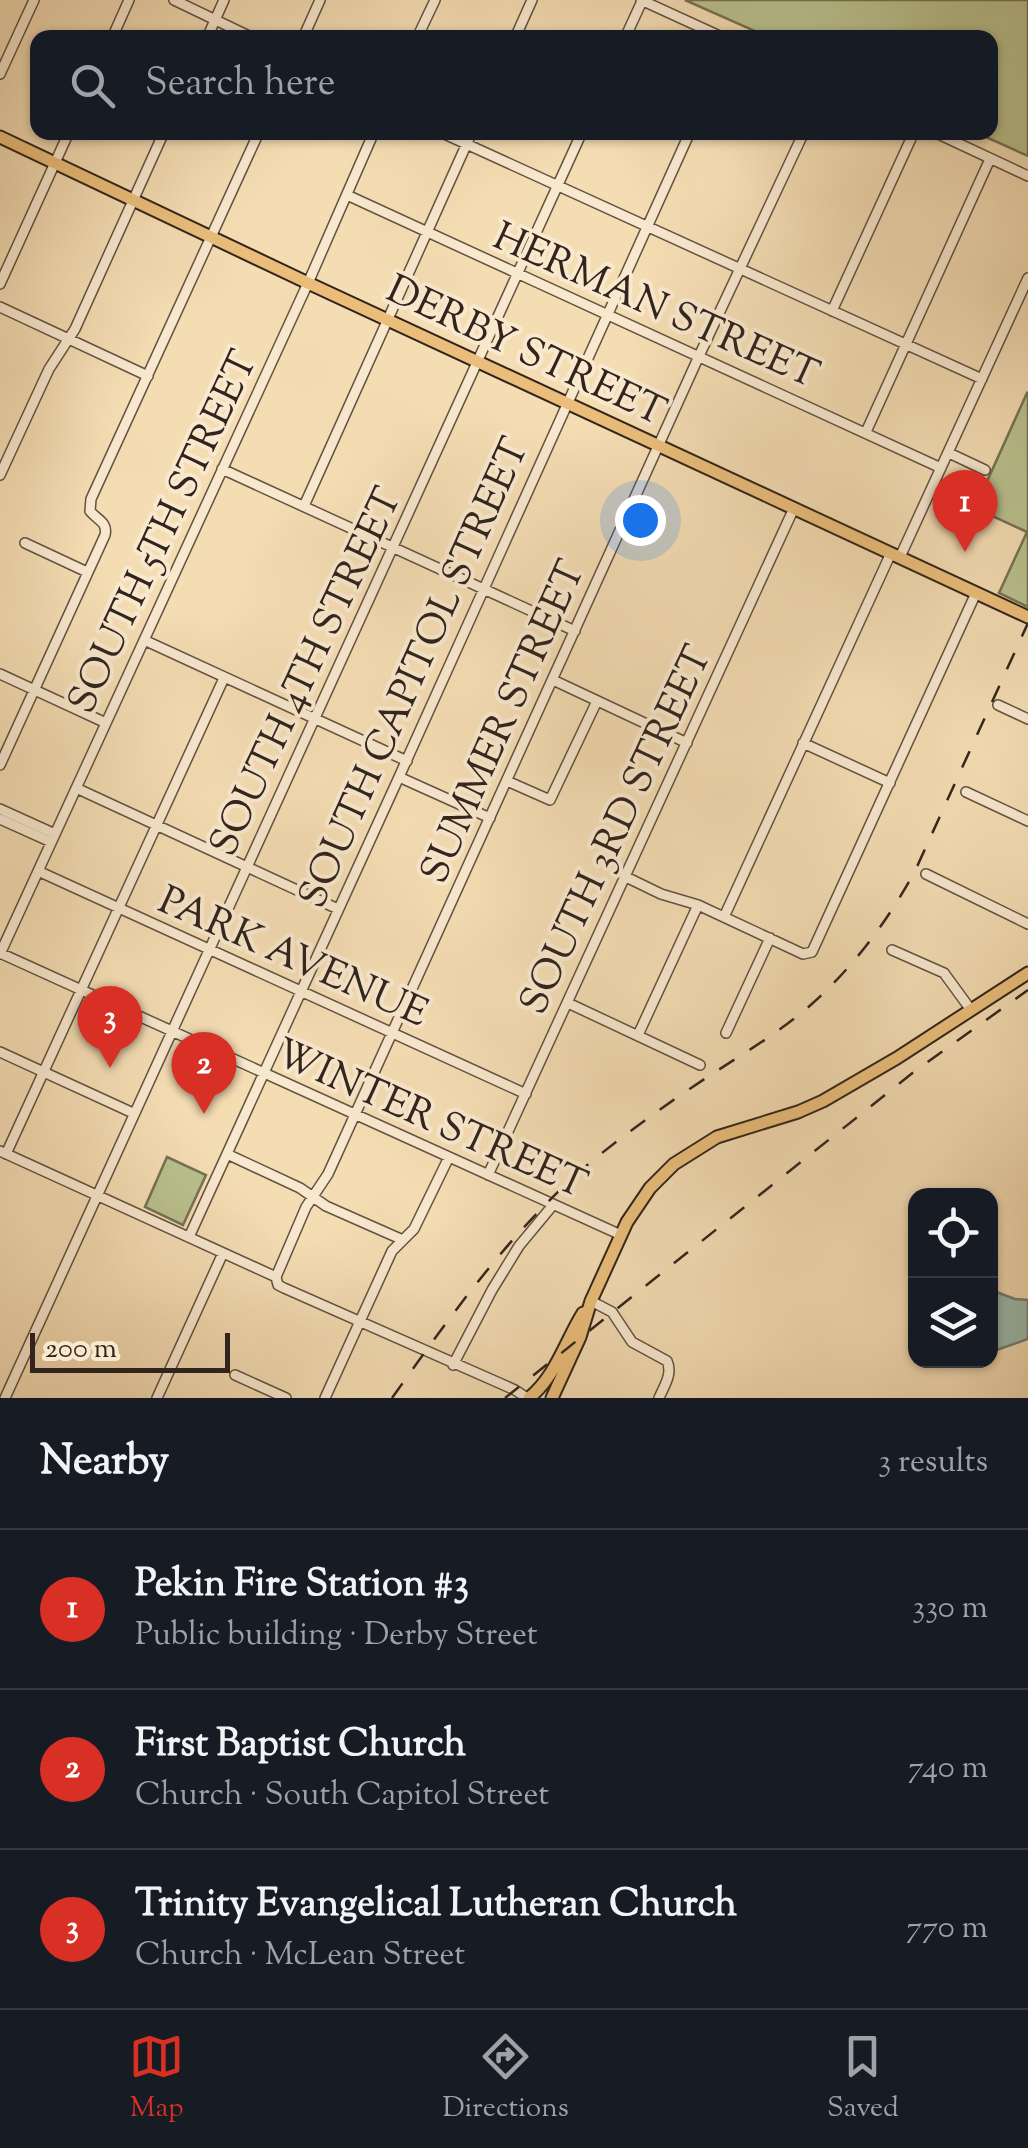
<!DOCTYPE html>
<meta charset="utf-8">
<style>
body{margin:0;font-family:"Sorts Mill Goudy",serif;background:#20242c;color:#f1f3f6}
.controls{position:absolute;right:30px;bottom:30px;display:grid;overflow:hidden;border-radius:20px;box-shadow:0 2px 8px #0004}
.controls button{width:90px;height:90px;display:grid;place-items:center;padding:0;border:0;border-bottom:2px solid #363941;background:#171b24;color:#f1f3f6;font:50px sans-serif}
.scale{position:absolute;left:30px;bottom:25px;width:200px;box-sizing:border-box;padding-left:10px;border:5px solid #32241c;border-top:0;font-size:28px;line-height:35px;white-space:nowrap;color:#32241c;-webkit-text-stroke:8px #f8e8ce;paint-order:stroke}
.you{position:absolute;left:640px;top:520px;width:35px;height:35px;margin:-25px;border:8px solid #fff;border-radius:50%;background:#1a73e8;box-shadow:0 0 0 15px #1a73e833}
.badge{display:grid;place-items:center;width:65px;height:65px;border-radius:50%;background:#d93025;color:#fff;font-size:32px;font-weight:700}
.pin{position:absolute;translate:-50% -82px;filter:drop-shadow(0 2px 5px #0008)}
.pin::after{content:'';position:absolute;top:52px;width:35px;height:30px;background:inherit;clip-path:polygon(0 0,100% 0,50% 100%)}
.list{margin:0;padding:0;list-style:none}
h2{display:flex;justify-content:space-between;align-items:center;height:130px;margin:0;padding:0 40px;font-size:42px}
h2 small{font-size:32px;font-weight:400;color:#9ea1a6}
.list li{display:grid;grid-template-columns:65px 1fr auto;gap:30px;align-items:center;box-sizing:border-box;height:160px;padding:0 40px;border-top:2px solid #363941}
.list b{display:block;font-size:38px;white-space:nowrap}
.list p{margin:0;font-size:32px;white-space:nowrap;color:#9ea1a6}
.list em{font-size:32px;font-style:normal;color:#9ea1a6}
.icon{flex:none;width:55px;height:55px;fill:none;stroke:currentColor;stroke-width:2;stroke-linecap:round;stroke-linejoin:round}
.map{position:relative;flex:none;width:1028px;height:1398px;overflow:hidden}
.search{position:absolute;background:#171b24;box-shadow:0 2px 8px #0004;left:30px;right:30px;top:30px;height:110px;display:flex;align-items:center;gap:25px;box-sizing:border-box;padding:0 35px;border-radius:20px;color:#9ea1a6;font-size:38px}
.sheet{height:610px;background:#171b24}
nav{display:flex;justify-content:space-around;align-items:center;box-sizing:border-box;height:140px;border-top:2px solid #363941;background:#171b24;font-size:28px;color:#9ea1a6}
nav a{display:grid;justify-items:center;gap:5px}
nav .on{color:#d93025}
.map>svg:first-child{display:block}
.green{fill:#b9c18e;stroke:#767255;stroke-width:2.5}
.water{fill:#9cbbae;stroke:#727f74;stroke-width:2.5}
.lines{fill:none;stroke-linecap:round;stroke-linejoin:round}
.minor-casing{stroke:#625242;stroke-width:12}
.major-casing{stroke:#32241c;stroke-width:15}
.minor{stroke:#f8e8ce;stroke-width:9}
.major{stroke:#eabe7a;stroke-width:11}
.rail{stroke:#32241c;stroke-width:2.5;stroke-dasharray:18 18;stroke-linecap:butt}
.labels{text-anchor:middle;stroke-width:8;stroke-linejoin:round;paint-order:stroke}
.street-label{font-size:40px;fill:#32241c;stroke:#f8e8ce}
</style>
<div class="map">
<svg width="1028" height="1398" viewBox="0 0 1028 1398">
<rect width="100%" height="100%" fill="#f4dcb3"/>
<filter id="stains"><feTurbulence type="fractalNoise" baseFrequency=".002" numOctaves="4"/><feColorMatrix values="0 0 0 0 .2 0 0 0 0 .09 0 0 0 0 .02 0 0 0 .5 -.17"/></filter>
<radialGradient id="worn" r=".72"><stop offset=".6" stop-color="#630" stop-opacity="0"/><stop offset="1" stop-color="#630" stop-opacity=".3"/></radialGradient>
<path class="green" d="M685 0H1028V156L977 133 990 132V38L768 37Z
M1027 393 1028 394V607L999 593 1027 532 975 508Z
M167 1157 206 1175 183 1225 145 1207Z"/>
<path class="water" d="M991 1290 1015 1299 1028 1300V1339L991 1352Z"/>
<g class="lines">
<defs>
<path id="minor" d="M174 0 253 38
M641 0 724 38
M112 38 129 0
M207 38 224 0
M303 38 320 0
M417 38 435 0
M515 38 532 0
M625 38 642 1
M0 74 34 0
M440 132 982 379
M934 132 1028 176
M347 195 941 468
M0 284 69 132
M0 307 148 376
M832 311 914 132
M866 432 990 159
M949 453 985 470
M222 469 575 631
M0 475 49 369 75 329 164 132
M304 506 472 132
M25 543 87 572
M900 557 1028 278
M144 640 407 761
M0 674 106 723
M553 680 687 743
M998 705 1028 719
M803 743 890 783
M0 765 105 535C108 522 97 520 90 511L91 499 259 132
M399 777 490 818
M507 781 550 800 597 701
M76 788 338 909
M966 792 1028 821
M0 809 55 834
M0 819 51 842
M38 871 526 1094
M926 874 1028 924
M626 877 661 894 698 905 803 954 812 952 976 593
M724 917 891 553
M892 950 944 973 971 1010
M0 953 621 1235
M0 954 308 283 374 132
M568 1003 700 1065
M726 1033 770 938
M638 1035 698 905
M0 1052 133 1113
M0 1151 276 1277 278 1285 284 1288 515 1390 527 1398
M6 1154 224 678
M227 1154 300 1188 326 1206 403 1240
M488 1175 794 508
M189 1237 399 777 690 132
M276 1277 306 1207 328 1174 699 356 804 132
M591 1301 612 1312 632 1342 667 1361C673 1374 664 1386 659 1398
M453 1365 492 1290 519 1246 553 1205
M235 1375 286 1398
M5 1398 582 132
M157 1398 223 1253
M325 1398 392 1251 414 1229 449 1157"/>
<path id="major" d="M0 137 308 283 1028 617
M529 1398C556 1376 565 1342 583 1313
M552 1398 580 1337 591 1301 627 1222 650 1188 674 1164 717 1137 798 1112 823 1101 897 1058 1028 973"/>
</defs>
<use href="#minor" class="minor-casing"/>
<use href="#major" class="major-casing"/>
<use href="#minor" class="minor"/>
<use href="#major" class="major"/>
<path class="rail" d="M392 1398C452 1314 512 1229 592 1161 629 1131 668 1103 709 1076 744 1053 782 1031 814 1002 856 964 888 920 915 871L1028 623
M505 1398 915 1071 1028 990"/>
</g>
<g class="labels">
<g class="street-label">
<text transform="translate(657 304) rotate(24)" y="14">HERMAN STREET</text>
<text transform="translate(527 349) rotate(25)" y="14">DERBY STREET</text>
<text transform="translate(161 531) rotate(-65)" y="14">SOUTH 5TH STREET</text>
<text transform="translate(304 671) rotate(-65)" y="14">SOUTH 4TH STREET</text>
<text transform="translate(412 672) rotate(-66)" y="14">SOUTH CAPITOL STREET</text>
<text transform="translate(501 721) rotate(-66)" y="14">SUMMER STREET</text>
<text transform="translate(614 829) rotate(-65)" y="14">SOUTH 3RD STREET</text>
<text transform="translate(294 955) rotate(24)" y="14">PARK AVENUE</text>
<text transform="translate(432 1117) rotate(24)" y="14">WINTER STREET</text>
</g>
</g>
<rect width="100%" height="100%" filter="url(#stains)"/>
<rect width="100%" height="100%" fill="url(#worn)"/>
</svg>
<div class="controls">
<button><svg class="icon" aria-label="locate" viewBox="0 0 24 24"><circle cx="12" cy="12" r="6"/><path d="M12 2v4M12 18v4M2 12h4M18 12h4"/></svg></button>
<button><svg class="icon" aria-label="layers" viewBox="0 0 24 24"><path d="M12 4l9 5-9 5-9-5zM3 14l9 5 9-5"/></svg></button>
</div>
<div class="scale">200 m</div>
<div class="you"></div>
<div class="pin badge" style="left:965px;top:552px">1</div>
<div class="pin badge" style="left:204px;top:1114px">2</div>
<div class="pin badge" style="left:110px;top:1068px">3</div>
<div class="search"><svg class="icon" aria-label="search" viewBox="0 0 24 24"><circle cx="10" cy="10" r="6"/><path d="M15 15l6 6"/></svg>Search here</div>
</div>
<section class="sheet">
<h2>Nearby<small>3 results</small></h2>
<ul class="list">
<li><span class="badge">1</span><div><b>Pekin Fire Station #3</b><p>Public building · Derby Street</p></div><em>330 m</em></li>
<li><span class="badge">2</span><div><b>First Baptist Church</b><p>Church · South Capitol Street</p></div><em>740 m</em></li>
<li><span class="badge">3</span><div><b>Trinity Evangelical Lutheran Church</b><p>Church · McLean Street</p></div><em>770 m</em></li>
</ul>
</section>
<nav>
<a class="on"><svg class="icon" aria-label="map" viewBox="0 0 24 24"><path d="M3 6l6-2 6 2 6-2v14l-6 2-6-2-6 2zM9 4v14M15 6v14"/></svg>Map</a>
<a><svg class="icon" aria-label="directions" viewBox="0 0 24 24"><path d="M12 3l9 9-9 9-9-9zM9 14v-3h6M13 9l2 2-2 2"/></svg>Directions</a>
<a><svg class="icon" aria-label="saved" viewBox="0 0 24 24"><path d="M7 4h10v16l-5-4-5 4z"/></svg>Saved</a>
</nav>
